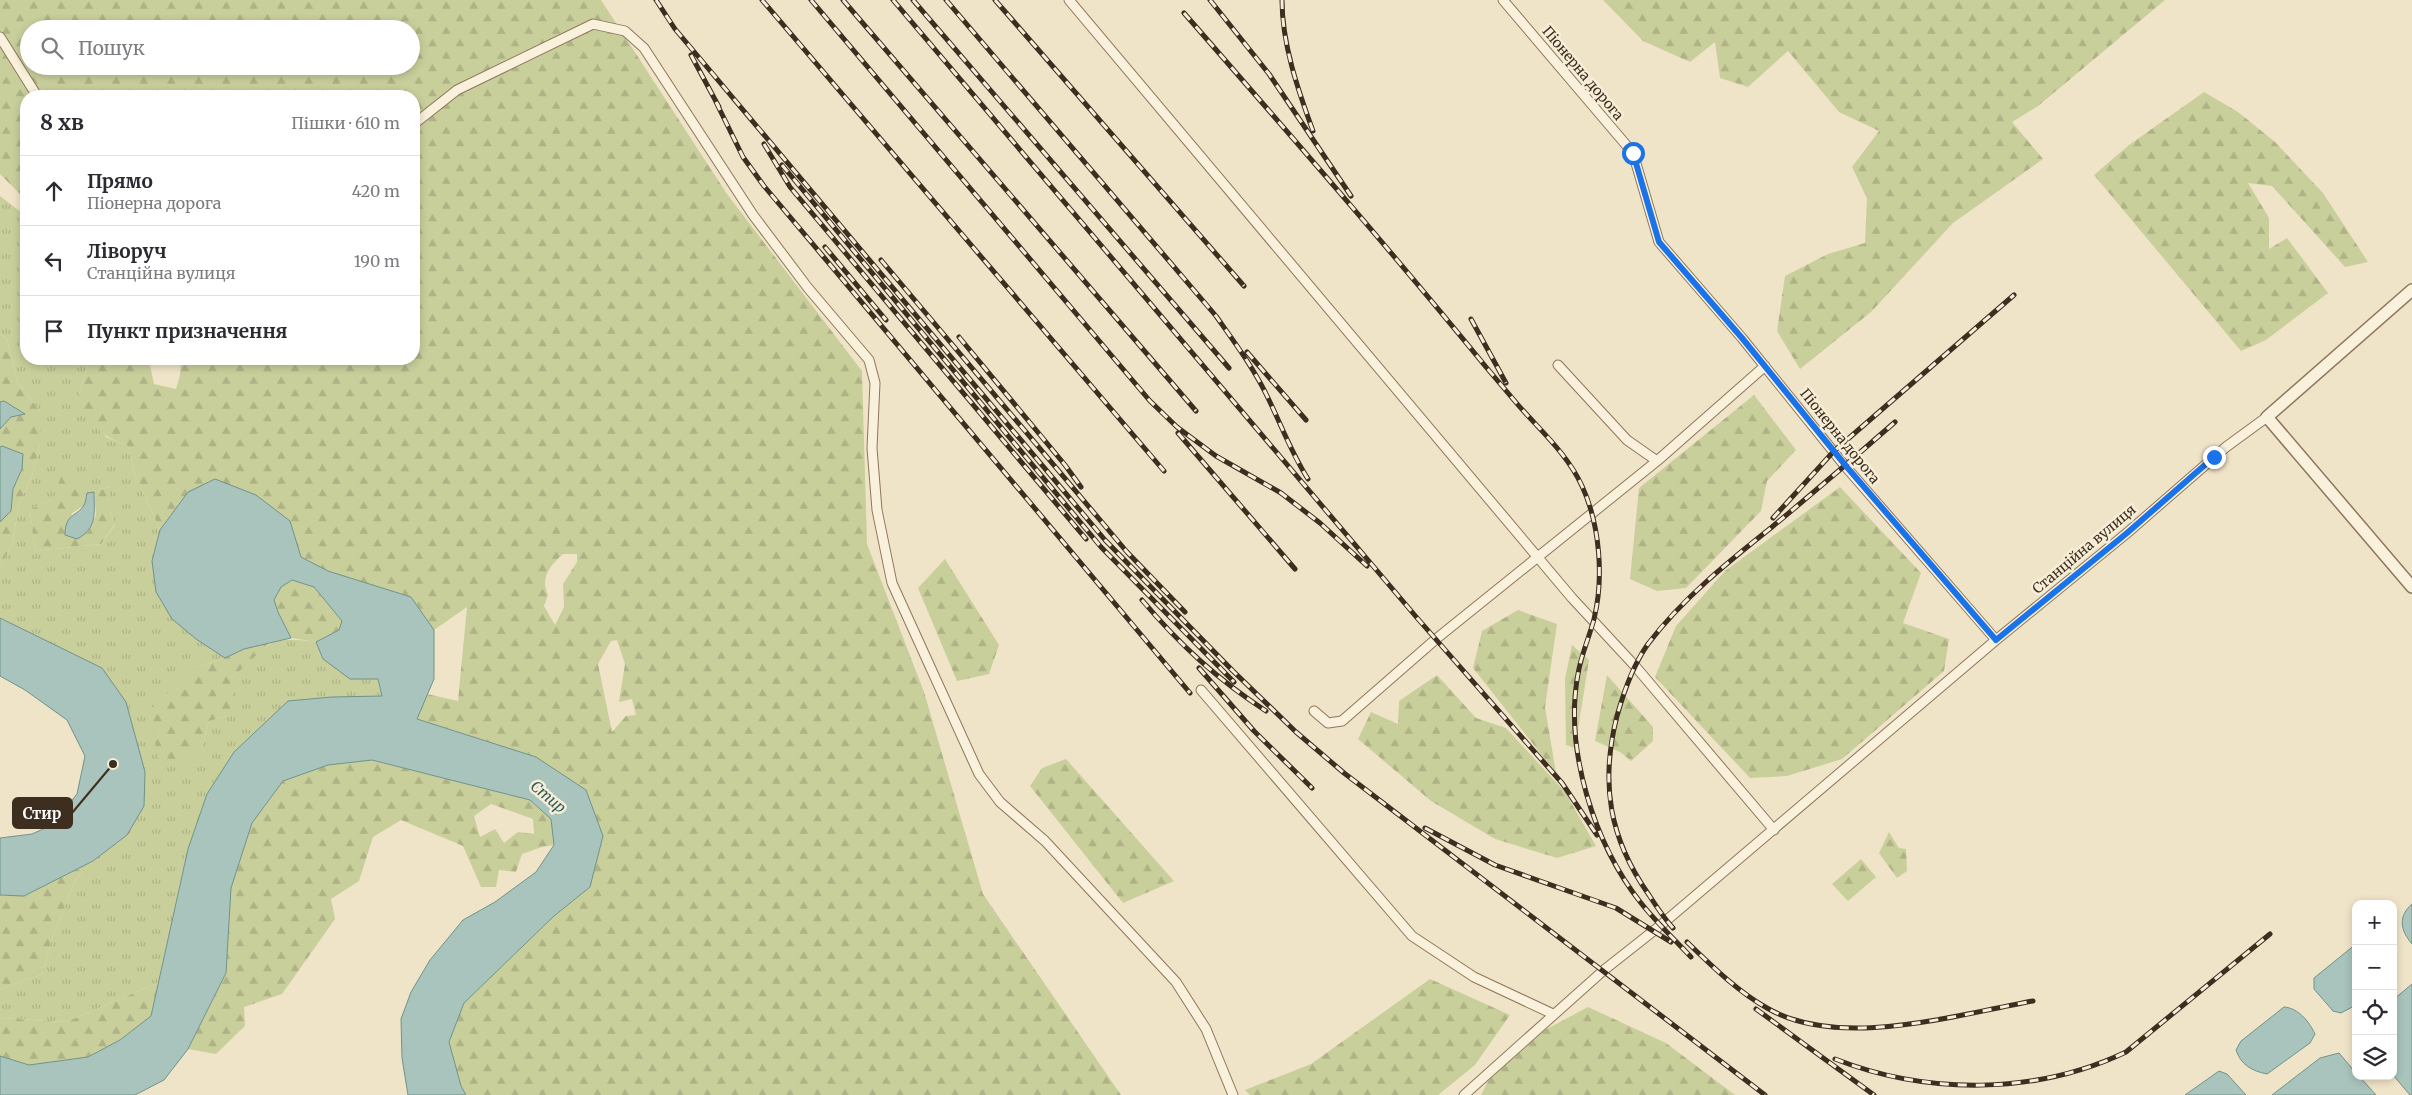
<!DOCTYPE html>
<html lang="uk">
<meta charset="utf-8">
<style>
body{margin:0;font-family:Merriweather,serif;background:#f2f2f3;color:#2b2b33}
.controls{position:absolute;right:15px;bottom:15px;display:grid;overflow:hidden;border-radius:10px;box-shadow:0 2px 8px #0003}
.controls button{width:45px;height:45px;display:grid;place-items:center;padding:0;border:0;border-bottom:1px solid #e1e1e2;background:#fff;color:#2b2b33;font:25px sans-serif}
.stop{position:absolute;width:15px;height:15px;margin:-11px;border:4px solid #1a73e8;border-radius:50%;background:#fff}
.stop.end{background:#1a73e8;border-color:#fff;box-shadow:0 1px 5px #0008}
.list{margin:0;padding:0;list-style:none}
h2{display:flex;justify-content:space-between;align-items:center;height:65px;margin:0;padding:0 20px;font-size:21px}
h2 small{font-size:16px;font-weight:400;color:#7c7c81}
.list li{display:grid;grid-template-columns:32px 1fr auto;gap:15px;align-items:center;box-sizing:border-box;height:70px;padding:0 20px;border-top:1px solid #e1e1e2}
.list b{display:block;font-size:19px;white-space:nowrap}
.list p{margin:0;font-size:16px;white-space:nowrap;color:#7c7c81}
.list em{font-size:16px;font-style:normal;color:#7c7c81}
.icon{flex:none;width:28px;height:28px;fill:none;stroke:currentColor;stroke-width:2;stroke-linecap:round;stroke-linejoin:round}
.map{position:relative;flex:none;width:2412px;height:1095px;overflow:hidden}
.search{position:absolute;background:#fff;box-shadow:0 2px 8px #0003;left:20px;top:20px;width:400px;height:55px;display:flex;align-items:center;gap:12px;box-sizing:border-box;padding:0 18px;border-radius:28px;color:#7c7c81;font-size:19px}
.panel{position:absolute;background:#fff;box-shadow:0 2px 8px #0003;left:20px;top:90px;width:400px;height:275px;border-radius:20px}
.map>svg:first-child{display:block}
.grass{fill:url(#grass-tufts);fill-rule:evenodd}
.forest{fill:url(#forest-firs);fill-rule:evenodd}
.water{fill:#a9c4bc;stroke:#6f938a}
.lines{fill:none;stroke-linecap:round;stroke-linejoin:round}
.minor-casing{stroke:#8d765c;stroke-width:11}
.tertiary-casing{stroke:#8d765c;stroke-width:14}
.minor{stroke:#faf1dc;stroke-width:9}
.tertiary{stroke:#faf1dc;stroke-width:11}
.rail-casing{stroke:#3d2e20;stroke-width:5}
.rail{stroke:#f7eed8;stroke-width:3;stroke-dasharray:9;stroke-linecap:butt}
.route{stroke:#1a73e8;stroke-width:6}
.labels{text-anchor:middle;stroke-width:5;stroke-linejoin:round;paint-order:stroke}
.street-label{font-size:14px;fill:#3d2e20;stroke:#f7eed8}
.water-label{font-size:15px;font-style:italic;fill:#2f5d5a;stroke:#f7eed8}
.leader{fill:none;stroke:#3d2e20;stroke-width:2}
.callout-dot{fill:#3d2e20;stroke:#f7eed8;stroke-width:2}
.callout{fill:#3d2e20;stroke:#3d2e20;stroke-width:2}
.callout-label{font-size:15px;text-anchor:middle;font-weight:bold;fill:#fff}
</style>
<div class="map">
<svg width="2412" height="1095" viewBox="0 0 2412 1095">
<defs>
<pattern id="grass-tufts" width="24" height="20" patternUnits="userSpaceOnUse" patternTransform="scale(1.25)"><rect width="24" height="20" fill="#c9cf9b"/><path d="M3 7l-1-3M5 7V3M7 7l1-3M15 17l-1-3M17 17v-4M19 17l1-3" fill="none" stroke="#aeb285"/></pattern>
<pattern id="forest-firs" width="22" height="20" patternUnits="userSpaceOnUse" patternTransform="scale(1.25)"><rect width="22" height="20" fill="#c9cf9b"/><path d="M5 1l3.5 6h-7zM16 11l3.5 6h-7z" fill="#aeb285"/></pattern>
</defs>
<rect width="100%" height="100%" fill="#f0e4c8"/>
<path class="grass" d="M0 196 26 216V359H89L78 398 106 437 128 446 135 474 160 530 152 561 196 639 225 658 196 667 202 748 209 721 227 716 231 679C264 647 266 634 316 642L323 659 378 679 382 697 289 701 234 752 207 794 188 849 158 983 66 1022 0 1018V989L43 974 52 939 75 880 93 861 127 835 145 772 138 748 102 669 0 618V566L12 546 19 504 32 476 40 445V411L17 381 7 339 0 334ZM110 487V511L115 525 101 544 35 551 30 509 53 500Z"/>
<path class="forest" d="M0 0H601L727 194 862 371 867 544 924 692 983 894 1121 1095H466L461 1086 449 1042 464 1003 554 916 590 887 536 757 417 719 427 694 458 701 467 607 434 630 411 597 328 571 301 557 290 521 188 492 160 530 135 474 128 446C97 434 93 427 78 398L89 359H154L150 365 154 384 176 389 180 375 181 359H414V96H26V200L0 174ZM29 29H411V66H29ZM563 554H577V562L563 584 564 607 555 625 544 606 548 595C540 577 550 566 563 554ZM617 640 625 664 619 702 632 699 636 715 626 716 612 732 598 664 611 641Z
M1603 0H2165L2038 106 2012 122 2043 159 1953 223 1871 312 1800 369 1777 331 1785 276 1828 254 1865 243 1867 198 1852 167 1879 131 1839 112 1788 51 1748 87 1720 78 1715 42 1690 62 1643 41Z
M2204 92 2238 112 2275 142 2323 193 2368 262 2345 267 2272 186 2248 183 2269 218V249L2287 238 2328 293 2266 340 2241 351 2094 175 2129 145Z
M0 334 7 339 17 381 40 411V445L32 476 19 504 12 546 0 566V521L11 511 13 489 22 470 3 446 0 447V429L11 417 24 414 4 401 0 402Z
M1754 395 1796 450 1767 481 1761 511 1686 588 1657 591 1630 579 1639 488Z
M62 474 87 492 110 487V511L115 524 101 544 35 551 30 509 53 500ZM94 492 96 515 87 533 71 514 83 506Z
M1840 487 1921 573 1903 623 1949 639 1944 671 1842 759 1787 776 1750 778 1655 677 1676 626 1725 571Z
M945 559 999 645 989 674 957 681 918 588Z
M292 580 314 587 342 621 339 630 316 642 291 638 278 612 274 600 281 587Z
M1518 610 1557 624 1545 707 1556 773 1473 668 1482 631Z
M269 643 231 679 234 703 227 716 209 721 202 748 179 767 159 759 150 722 152 708 196 667 225 658 244 649Z
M1572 645 1589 660 1575 748 1566 745 1565 679Z
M1437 675 1476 718 1506 728 1565 792 1596 846 1557 858 1495 839 1431 801 1358 739 1371 712 1398 724 1399 701Z
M1607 675 1653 727V741L1631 761 1620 752 1595 741Z
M1066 759 1174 881 1123 903 1030 786 1042 768Z
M371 760 530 800 551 819 554 845 542 847 522 854 516 872 499 870 496 887H481L463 846 401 820 373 837 359 881 331 899 335 919 282 994 244 1007 245 1026 216 1054 188 1049 226 973 231 888 252 823 283 781 328 765ZM491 804 533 819 534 834 518 832 504 843 495 829 480 837 474 816Z
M1889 832 1899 848 1906 849 1907 871 1897 878 1879 853Z
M1861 859 1876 877 1848 901 1832 884Z
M93 861 75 880 52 939 43 974 0 989V895L24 896Z
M1430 979 1510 1015 1475 1065 1438 1095H1250L1245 1090 1311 1064Z
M158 983 151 1016 120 1040 88 1057 29 1065 0 1056V1018L66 1022Z
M1588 1007 1666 1043 1735 1095H1481L1488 1081 1545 1030Z"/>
<path class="water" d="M4 401 25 414 11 417 0 429V402Z
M2 446 23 454 22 469 13 489 11 511 0 522V447Z
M215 479 256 495 290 521 301 557 328 571 411 597 434 630V679L417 719 536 757 586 790 603 836 590 887 554 916 464 1003 449 1042 461 1086 466 1095H408L402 1058 401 1019 411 992 430 960 463 920 495 902 536 872 554 845 551 819 530 800 372 760 328 765 283 781 252 823 231 888 226 973 188 1049 164 1080 135 1095H0V1056L29 1065 88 1057 120 1040 151 1016 188 849 207 794 234 752 288 701 332 697 382 696 378 679H350L323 659 316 642 339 630 342 621 314 587 292 580 281 587 274 600 278 612 291 638 244 649 225 658 196 639 172 619 156 592 152 561 160 530 188 492Z
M94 492C94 512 98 528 77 539L65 535C65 513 77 517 84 505 86 502 86 497 87 493Z
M0 618 102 668 126 702 145 772 144 806 127 835 93 861 24 896 0 895V838L32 834 52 825 77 794 85 756 67 720 25 690 0 676Z
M2412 904V944C2400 930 2398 916 2412 904Z
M2356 944V1005L2341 1013 2333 1011 2314 989V978Z
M2412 984V1095H2410L2393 1075V1000Z
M2284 1007C2298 1008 2309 1021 2315 1034L2310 1043 2267 1074C2252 1071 2241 1065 2236 1050L2241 1041Z
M2339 1053 2356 1073V1076H2359L2376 1095H2272L2320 1058Z
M2219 1071 2227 1074 2246 1095H2185Z"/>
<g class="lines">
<defs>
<path id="minor" d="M1069 0 1572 598 1635 666 1774 830
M1503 0 1633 153 1659 242 1742 338 1845 466 1996 640
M0 37 37 96
M414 124 457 90 593 24 625 31 644 48 753 215 808 288 869 360 875 383 872 448 877 510 892 583 979 774 1000 802 1045 841 1176 982 1206 1029 1233 1095
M1558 365 1627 440 1657 461
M1201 690 1412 936 1474 977 1553 1014
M1314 711 1328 723 1342 721 1436 639 1657 461 1765 366
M1464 1095 1604 970 1661 925 1996 640 2127 533 2226 447 2267 417"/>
<path id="tertiary" d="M2412 290 2267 417 2412 587"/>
</defs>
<use href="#minor" class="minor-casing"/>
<use href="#tertiary" class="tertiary-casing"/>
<use href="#minor" class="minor"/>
<use href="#tertiary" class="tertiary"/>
<defs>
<path id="rail" d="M656 0 675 29 1105 540 1233 671 1296 732 1344 773 1765 1095
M762 0 1164 471
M811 0 1150 401 1177 427 1216 456 1281 493 1320 523 1367 566
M843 0 1196 411
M893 0 1418 619 1562 783 1597 835
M913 0 1229 368
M946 0 1216 316C1235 343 1255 370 1269 400 1282 427 1292 454 1308 479
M995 0 1244 286
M1210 0 1269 74 1351 196
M1282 0C1282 44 1298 90 1313 131
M1184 13C1286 130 1388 247 1486 367 1497 380 1508 393 1519 406 1541 431 1568 455 1582 486 1600 525 1604 578 1594 619 1589 638 1581 655 1578 674 1564 749 1594 844 1641 903 1656 922 1674 939 1691 957
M691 55 719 107
M716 102 743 157 764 186 1190 693
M764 144 790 187 1086 539
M782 165 1101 547 1234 682
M825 247 886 320
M881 260 1127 552 1185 612
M1471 319 1506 383
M959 337 1065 465 1081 487
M1247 352 1306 420
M1178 433 1295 569
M1773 518 1834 451 2014 295
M1142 600C1180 645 1217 679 1266 711
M1199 668 1254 731 1312 788
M1425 828 1495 865 1616 908 1671 942
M1673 928C1664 918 1656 906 1649 895 1609 838 1600 783 1617 716 1624 691 1633 665 1648 644 1682 599 1728 562 1772 527 1813 493 1854 458 1895 422
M1687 942C1712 966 1737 991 1767 1008 1839 1050 1955 1015 2033 1001
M1756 1009 1874 1095
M1835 1059C1927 1095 2036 1095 2126 1052L2270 934"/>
</defs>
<use href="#rail" class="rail-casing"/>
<use href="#rail" class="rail"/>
</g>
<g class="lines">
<path class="route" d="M1633 153 1659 242 1742 338 1846 466 1996 640 2127 533 2214 457"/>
</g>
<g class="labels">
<g class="street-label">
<text transform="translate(1583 73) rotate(50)" y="5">Піонерна дорога</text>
<text transform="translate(1840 436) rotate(51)" y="5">Піонерна дорога</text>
<text transform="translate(2084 549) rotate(-40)" y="5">Станційна вулиця</text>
</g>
<g class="water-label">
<text transform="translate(548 797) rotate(40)" y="5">Стир</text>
</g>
</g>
<path class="leader" d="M113 764L72 813"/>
<circle class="callout-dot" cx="113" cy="764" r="5"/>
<rect class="callout" x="13" y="798" width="59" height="30" rx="5"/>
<g class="callout-label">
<text x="42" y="819">Стир</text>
</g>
</svg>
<div class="controls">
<button>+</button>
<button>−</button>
<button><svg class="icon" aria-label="locate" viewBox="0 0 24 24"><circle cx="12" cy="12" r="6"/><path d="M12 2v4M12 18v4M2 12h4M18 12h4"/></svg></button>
<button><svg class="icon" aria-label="layers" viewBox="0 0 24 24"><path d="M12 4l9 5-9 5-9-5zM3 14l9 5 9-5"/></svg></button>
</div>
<div class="stop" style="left:1633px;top:153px"></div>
<div class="stop end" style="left:2214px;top:457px"></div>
<div class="search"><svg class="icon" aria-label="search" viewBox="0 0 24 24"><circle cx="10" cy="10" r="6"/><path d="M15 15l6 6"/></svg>Пошук</div>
<section class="panel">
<h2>8 хв<small>Пішки · 610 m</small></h2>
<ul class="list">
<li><svg class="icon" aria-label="ahead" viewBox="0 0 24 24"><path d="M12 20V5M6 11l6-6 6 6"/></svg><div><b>Прямо</b><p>Піонерна дорога</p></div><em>420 m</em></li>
<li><svg class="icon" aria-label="left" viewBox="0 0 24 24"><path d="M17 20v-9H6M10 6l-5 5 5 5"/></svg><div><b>Ліворуч</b><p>Станційна вулиця</p></div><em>190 m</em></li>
<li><svg class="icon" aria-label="arrive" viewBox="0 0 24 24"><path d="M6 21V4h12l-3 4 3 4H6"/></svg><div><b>Пункт призначення</b></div></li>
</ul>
</section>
</div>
